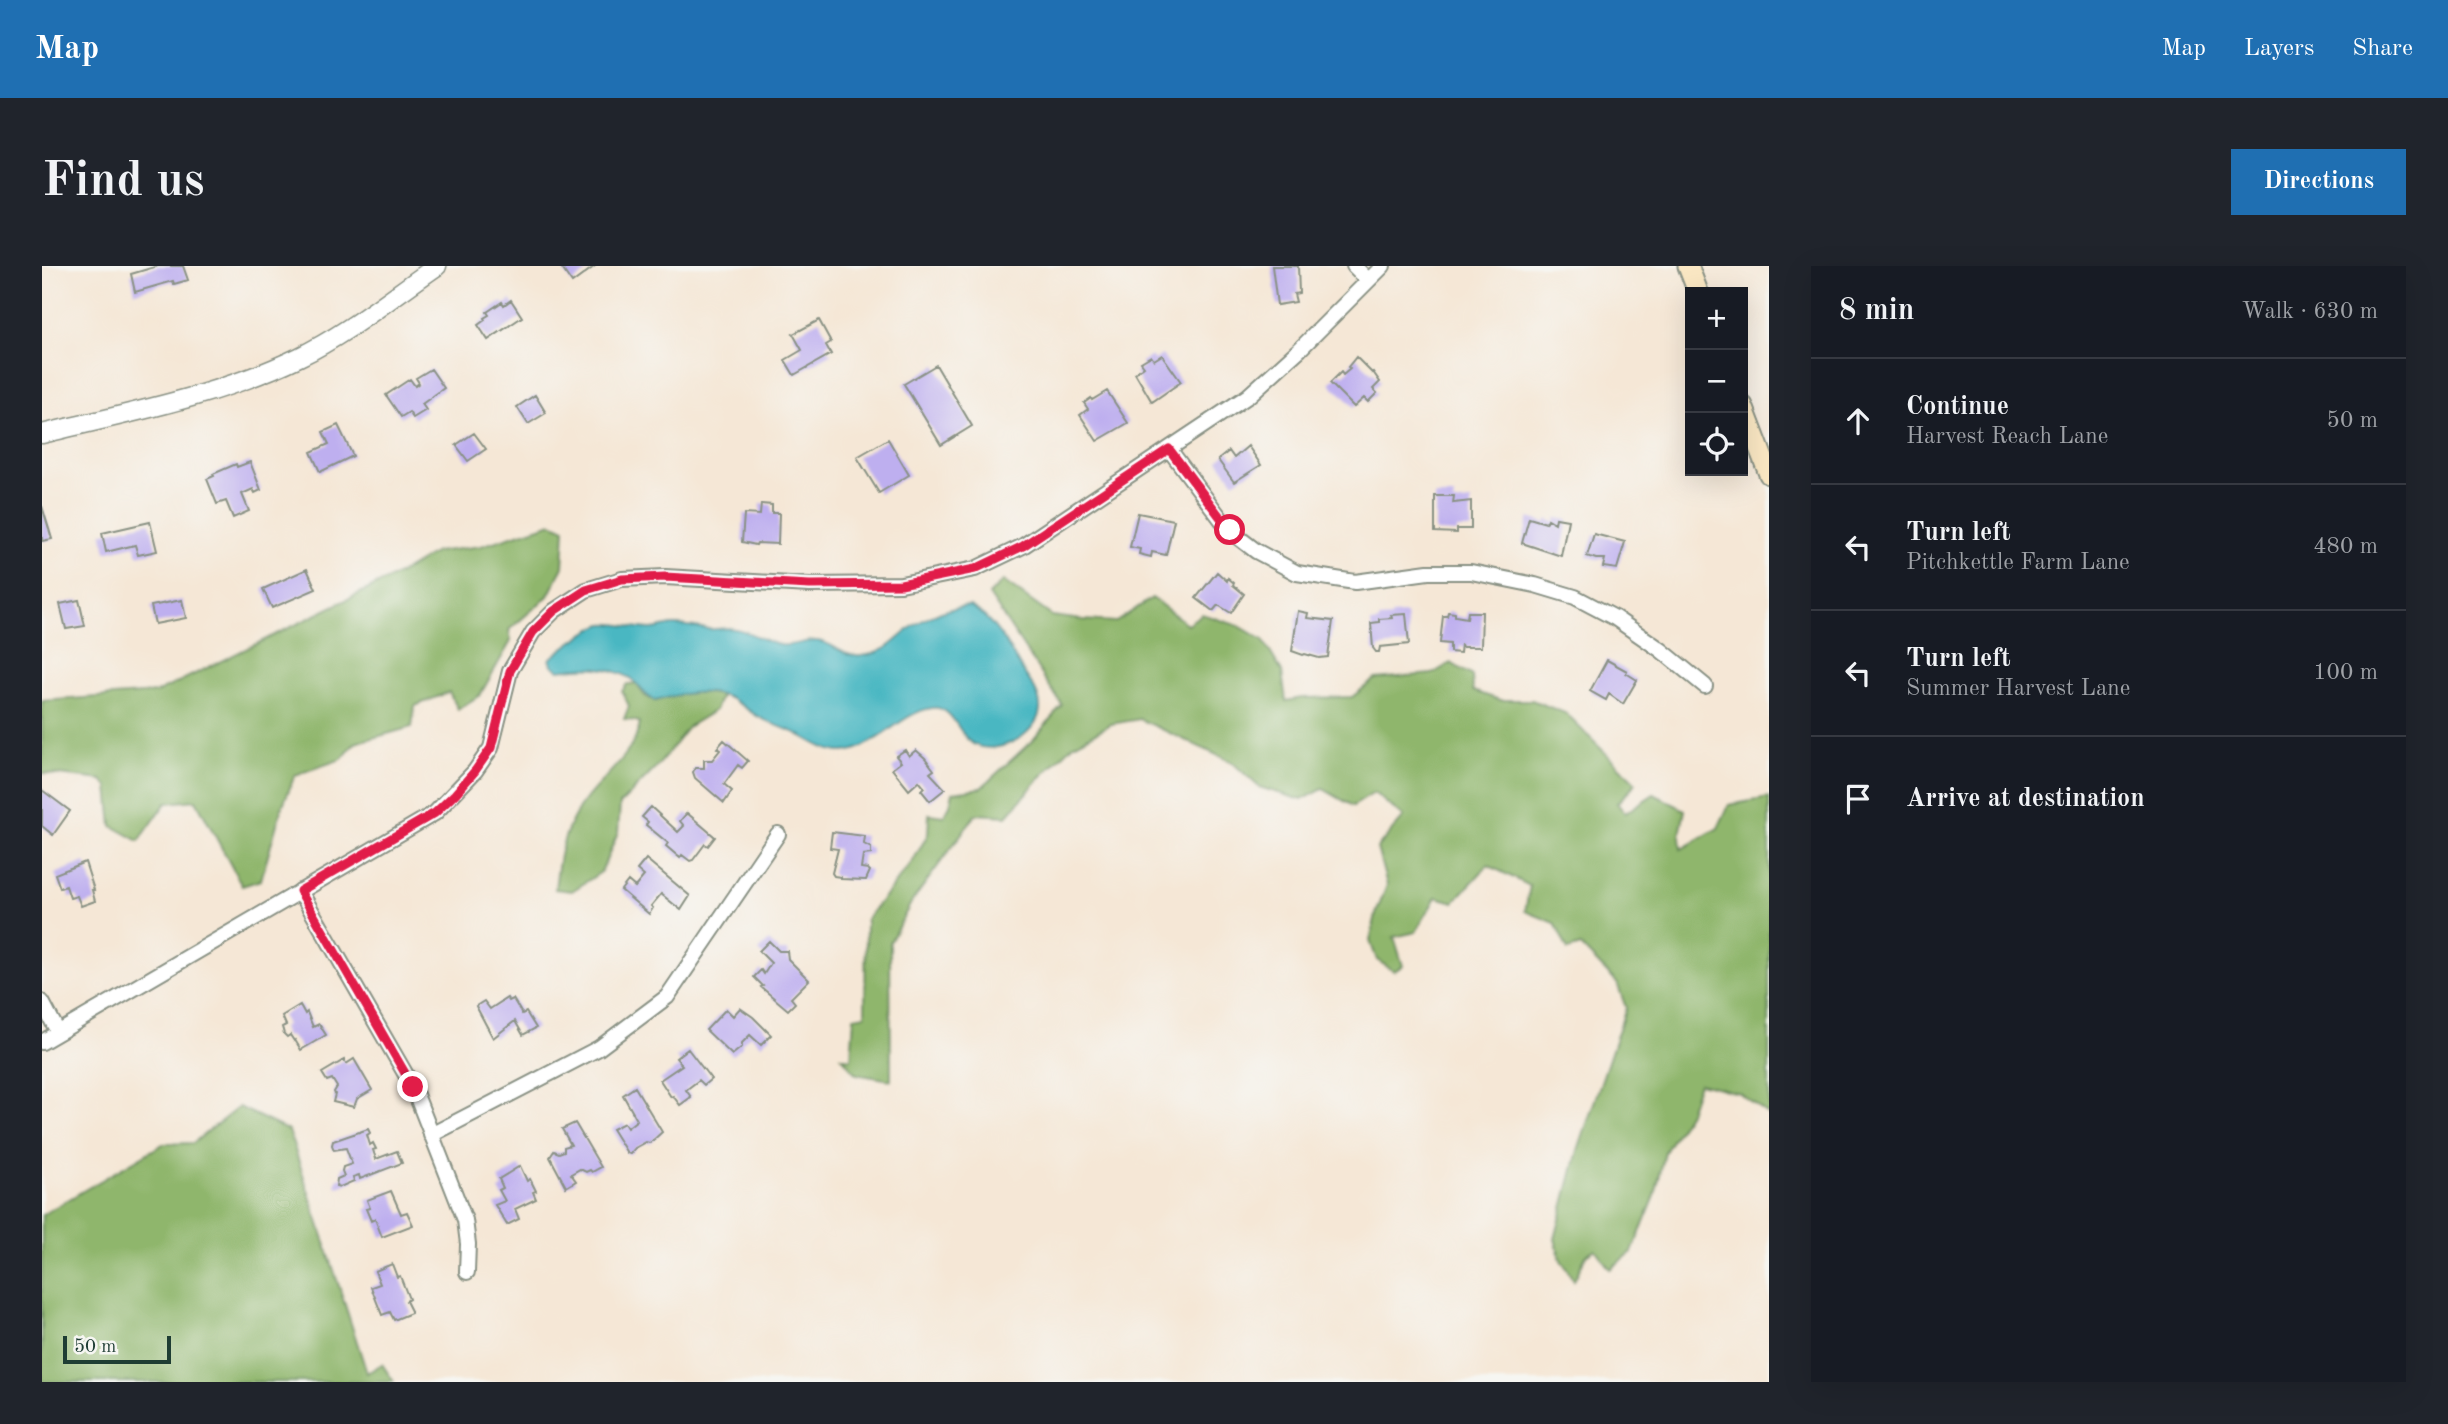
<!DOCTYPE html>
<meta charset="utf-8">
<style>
body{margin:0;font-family:"Old Standard TT",serif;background:#20242c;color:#f1f3f6}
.controls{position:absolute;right:21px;top:21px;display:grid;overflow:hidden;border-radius:0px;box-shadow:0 7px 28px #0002}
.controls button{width:63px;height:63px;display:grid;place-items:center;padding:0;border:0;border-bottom:2px solid #363941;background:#171b24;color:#f1f3f6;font:35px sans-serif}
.scale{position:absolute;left:21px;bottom:18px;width:108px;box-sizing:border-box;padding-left:7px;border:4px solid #1f3d34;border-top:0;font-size:19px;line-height:24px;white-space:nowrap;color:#1f3d34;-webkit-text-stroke:5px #f6f6f2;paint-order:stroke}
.stop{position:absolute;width:21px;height:21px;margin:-16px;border:5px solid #e11d48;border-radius:50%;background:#fff}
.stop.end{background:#e11d48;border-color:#fff;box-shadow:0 2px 7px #0008}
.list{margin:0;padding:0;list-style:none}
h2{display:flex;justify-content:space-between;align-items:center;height:91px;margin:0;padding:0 28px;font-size:30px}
h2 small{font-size:23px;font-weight:400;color:#9ea1a6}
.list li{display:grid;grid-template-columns:46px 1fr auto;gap:21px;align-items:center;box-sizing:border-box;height:126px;padding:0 28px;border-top:2px solid #363941}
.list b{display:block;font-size:26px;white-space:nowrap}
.list p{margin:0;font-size:23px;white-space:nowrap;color:#9ea1a6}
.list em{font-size:23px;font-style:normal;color:#9ea1a6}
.icon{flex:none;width:38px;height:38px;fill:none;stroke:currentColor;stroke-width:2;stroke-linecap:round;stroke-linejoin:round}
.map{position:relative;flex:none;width:1727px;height:1116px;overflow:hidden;border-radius:0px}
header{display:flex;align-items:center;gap:42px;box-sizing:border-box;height:98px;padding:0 35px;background:#1f6fb2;color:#fff}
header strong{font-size:33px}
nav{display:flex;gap:38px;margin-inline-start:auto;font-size:24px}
.intro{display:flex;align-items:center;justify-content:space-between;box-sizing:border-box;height:168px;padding:0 42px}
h1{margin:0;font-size:49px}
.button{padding:18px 32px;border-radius:0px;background:#1f6fb2;color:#fff;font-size:24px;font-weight:700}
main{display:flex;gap:42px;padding:0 42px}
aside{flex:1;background:#171b24;border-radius:0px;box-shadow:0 7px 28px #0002}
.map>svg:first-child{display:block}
.forest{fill:#8fb66c;stroke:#577a50;stroke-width:2}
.water{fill:#49b7c2;stroke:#347a7b;stroke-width:2}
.building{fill:#beafef}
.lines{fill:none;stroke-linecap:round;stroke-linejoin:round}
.minor-casing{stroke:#8a9285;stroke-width:18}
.tertiary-casing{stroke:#8a9285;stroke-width:21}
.secondary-casing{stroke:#8a9285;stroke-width:23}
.minor{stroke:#fff;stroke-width:14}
.tertiary{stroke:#fff;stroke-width:18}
.secondary{stroke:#fae7c3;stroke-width:19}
.route{stroke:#e11d48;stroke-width:9}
</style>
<header>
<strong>Map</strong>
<nav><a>Map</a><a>Layers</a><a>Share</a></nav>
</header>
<div class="intro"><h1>Find us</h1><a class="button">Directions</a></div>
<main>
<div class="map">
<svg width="1727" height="1116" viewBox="0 0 1727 1116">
<rect width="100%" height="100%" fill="#f6f6f2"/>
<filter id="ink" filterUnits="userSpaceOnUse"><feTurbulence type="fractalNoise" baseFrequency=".0143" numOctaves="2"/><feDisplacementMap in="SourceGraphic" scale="14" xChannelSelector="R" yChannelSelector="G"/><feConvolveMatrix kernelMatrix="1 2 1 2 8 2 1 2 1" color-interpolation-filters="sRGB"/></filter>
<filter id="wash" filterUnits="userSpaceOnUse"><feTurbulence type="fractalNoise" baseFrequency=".00686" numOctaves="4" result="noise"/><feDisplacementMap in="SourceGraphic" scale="28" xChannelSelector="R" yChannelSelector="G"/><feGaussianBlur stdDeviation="1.57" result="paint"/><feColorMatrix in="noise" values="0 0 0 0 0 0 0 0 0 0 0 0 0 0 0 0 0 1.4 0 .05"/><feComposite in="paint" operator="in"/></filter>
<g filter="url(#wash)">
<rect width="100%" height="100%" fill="#f5e7d6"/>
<path class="forest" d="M510 257 523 263 521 301 506 330 467 364 469 375 438 429 416 443 407 426 373 440 370 461 313 477 300 493 253 509 239 544 219 614 200 620 154 534 124 537 97 575 70 560 66 521 60 514 0 507V435L114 427 355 309 394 286 439 280Z
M961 315 1010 350 1041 354 1074 356 1110 332 1145 358 1160 348 1197 360 1221 374 1240 406 1244 435 1260 432 1310 431 1333 413 1390 408 1409 397 1430 410 1431 425 1458 434H1490L1523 447 1594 517 1575 537 1583 547 1612 528 1643 544 1638 569 1639 583 1676 562 1687 539 1727 532V849L1697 827 1657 817 1647 846 1623 886 1613 930 1590 986 1568 1003 1553 983 1544 989 1532 1015 1519 994 1513 973 1536 884 1584 742 1575 717 1539 680 1526 684 1513 657 1483 645 1488 620 1446 599 1412 636 1394 631 1374 666 1352 671 1361 700 1352 705 1335 694 1328 675 1334 648 1345 619 1335 582 1362 551 1332 527 1311 540 1281 523 1260 534 1217 521 1190 496 1098 453 1069 458 1032 478 996 514 965 550 934 548 869 637 848 676 849 814 814 808 800 791 809 793 812 751 823 749 824 653 871 595 886 568 887 548 902 550 908 539 911 526 939 522 991 474 1020 439 947 329Z
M585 418H594L603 430 613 435C635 429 658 423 679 430L673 444 647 460 615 501 578 538 576 567 559 606 530 625 513 623C517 591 519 572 536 544 554 514 593 492 598 456L582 453 587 440 580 425Z
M197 841 247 865 325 1107 340 1098 352 1116H0V949L121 878 151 877Z"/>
<path class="water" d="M928 340C950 352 966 379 978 401 986 413 999 428 998 443 996 470 949 494 927 475 916 465 909 439 890 442 859 446 831 486 800 486 784 486 769 475 756 468 743 462 729 458 717 451 706 445 697 436 685 431 661 422 637 428 613 435 602 429 598 420 589 413 569 399 539 400 517 404L510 399 508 393C517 385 549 361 561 358 576 356 593 363 609 363 616 363 623 360 630 359 643 358 654 362 667 363 675 364 684 361 693 363 708 365 722 376 738 379 751 381 762 374 775 375 791 376 802 392 819 390 847 387 852 373 873 359 889 349 909 341 928 340Z"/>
<g id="blocks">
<path class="building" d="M116 0H141L146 14 132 18 131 15 93 26 89 8Z
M521 0H553L530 17 519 1Z
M1230 0H1256L1257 27 1252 28 1254 36 1235 39Z
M469 34 480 51 446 74 436 59 443 54 442 52 447 49 445 46 460 36 462 39Z
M777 54 789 76 784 79 789 88 752 109 743 94 760 84 751 68Z
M1120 89 1139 116 1110 136 1093 107 1102 100 1099 96 1109 90 1112 94Z
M1314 91 1330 107 1331 106 1338 116 1331 123 1335 127 1326 136 1322 132 1312 141 1288 117 1299 106 1301 109 1308 103 1306 101Z
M894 99 930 160 899 179 862 118Z
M389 103 402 122 380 138 384 144 371 152 367 146 359 151 344 129 368 113 373 120 377 117 374 112Z
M1065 125 1086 157 1055 175 1038 149 1046 143 1042 137 1049 132 1050 134Z
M493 129 504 147 486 158 475 141Z
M296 159 311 190 278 206 269 186 287 178 281 166Z
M432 167 444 183 426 195 414 179Z
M846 173 867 209 837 227 815 191Z
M1206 180 1219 199 1192 216 1176 194 1187 185 1192 192Z
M208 196 219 224 213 227 211 223 200 228 207 245 191 252 184 235 175 238 165 213 172 210 171 208 194 198 195 201Z
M1393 230H1412L1411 237 1429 235V263H1415V267L1393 266Z
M719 238 730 239V247H737L736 278 715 277 714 279 700 276 702 248 718 249Z
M0 240 10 273 0 275Z
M1096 247 1132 254 1124 289 1110 286 1109 291 1097 288 1098 283 1088 281Z
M1487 252 1504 257 1506 253 1513 257 1514 252 1526 254 1519 290 1480 277Z
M108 256 115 285 96 289 93 279 64 286 60 267Z
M1552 268 1583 276 1575 303 1561 301 1563 293H1554L1545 290Z
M265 303 274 323 230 342 221 323Z
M1175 306 1185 315 1186 312 1192 317 1191 319 1202 328 1189 347 1176 339 1171 345 1154 332Z
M37 334 43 360 24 363 18 338Z
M140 334 144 352 113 358 109 340Z
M1256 345 1266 347 1265 352 1291 355 1286 391 1277 392 1263 388 1261 389 1250 385Z
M1406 346 1413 347V350L1425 352 1426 346H1440L1439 381H1420L1419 378 1418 387 1408 386V378L1398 377 1401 350H1405Z
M1364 348 1367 378 1338 381 1337 386H1334L1331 382 1329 357 1337 356V353L1350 352 1349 349Z
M1565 394 1585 405 1584 407 1595 414 1581 438 1567 428 1564 434 1548 425Z
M682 474 706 495 700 502 696 499 682 518 690 525 682 537 653 512 651 506 653 502H662V494H670L678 484 675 482Z
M863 484 867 490 874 484 883 492 892 504 888 507 903 523 888 535 879 524 882 521 877 515 867 524 850 503 859 496 854 490Z
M0 524 28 545 11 569 0 560Z
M609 541 636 566 642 560 638 555 645 547 673 571 666 580 663 578 651 594 648 595 640 589 638 592 624 580 626 577 604 559 606 556 600 551Z
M790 566 823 570 822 578 829 582V588L821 589 819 602 826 603 828 605 824 614 799 613V611L792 610 790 607 796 583 788 582Z
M604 593 648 630 639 644 619 628 609 640 611 642 607 648 579 624 586 615 593 621 602 610 595 604Z
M43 596 52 624H50L53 635 39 640 35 630 28 632 24 620 18 622 13 608Z
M727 675 737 685H745L746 693 767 714 749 732 753 737 746 744 719 721 721 720 712 711 719 704 722 708 729 697 717 685Z
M465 732 467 735 471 733 480 748 484 746 494 762 481 769 473 755 451 772 434 740 442 735 448 743Z
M258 739 263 748 265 746 271 761 277 758 284 769 259 784 253 774 252 775 248 769 245 771 242 768 240 761 244 759 240 750Z
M698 742 711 751 729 769 719 779 708 769 700 777V781L690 789 664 764 684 743 691 750Z
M646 783 669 813 662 819 657 814 644 824 649 831 638 839 631 830 629 831 618 814 640 799 634 792Z
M312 793 330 824 315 833 312 841 291 836 293 828 292 826 295 821 290 813 285 815 280 807 302 794 304 798Z
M593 821 620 866 608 877 604 876 593 882 588 888 585 887 570 863 582 857 585 862 595 854 581 829Z
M533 857 559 901 550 906 548 904 544 906 538 903 529 908 534 915 524 921 508 891 512 885 517 887 522 885V881L529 879 520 863Z
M326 863 328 867 325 869 328 879 331 877 334 883 331 884 334 893 355 885 360 897 318 913 317 909 311 911 312 915 298 921 294 920 295 913 302 910 300 905 301 901 310 898 304 882 292 884 290 879 291 875Z
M478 900 485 915 488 913 494 925 491 926 494 933 473 943 477 953 465 959 453 939 463 935 457 924 461 922 457 913Z
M349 925 359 948 365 946 371 959 340 971 333 953 329 955 324 943 328 942 325 934Z
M350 998 355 1011 358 1010 367 1033 364 1035 369 1045V1047L352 1054 348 1046 340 1049 329 1021 338 1018 333 1005Z"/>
</g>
</g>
<g filter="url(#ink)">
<use href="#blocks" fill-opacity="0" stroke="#8a9285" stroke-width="2"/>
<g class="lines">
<defs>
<path id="minor" d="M1312 0 1326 14
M1127 183 1188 265 1214 285 1255 307 1313 316 1386 306H1429L1493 319 1533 331 1573 352 1619 384 1663 420
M258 625 371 821 423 954 426 978 425 1006
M0 736 16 766
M0 776 393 547 433 505 449 482 468 405 491 366 512 345 544 324 580 313 623 311 768 319 859 318 933 303 981 280 1206 130 1258 83 1341 0
M389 869 557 782 625 731 736 568"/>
<path id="tertiary" d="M0 168C86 147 177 130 257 91 305 68 351 30 395 0"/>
<path id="secondary" d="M1646 0 1656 26
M1701 140 1727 208"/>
</defs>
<use href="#minor" class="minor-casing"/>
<use href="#tertiary" class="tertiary-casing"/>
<use href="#secondary" class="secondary-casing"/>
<use href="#minor" class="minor"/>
<use href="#tertiary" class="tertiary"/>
<use href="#secondary" class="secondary"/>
</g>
</g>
<g class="lines" filter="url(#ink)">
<path class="route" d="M371 821 258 625 393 547 413 528 433 505 449 482 468 405 491 366 512 345 544 324 580 313 623 311 768 319 859 318 933 303 981 280 1127 183 1188 264"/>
</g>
</svg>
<div class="controls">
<button>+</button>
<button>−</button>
<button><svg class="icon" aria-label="locate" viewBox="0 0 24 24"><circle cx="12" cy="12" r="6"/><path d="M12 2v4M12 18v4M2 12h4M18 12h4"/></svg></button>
</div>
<div class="scale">50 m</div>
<div class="stop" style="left:1188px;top:264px"></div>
<div class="stop end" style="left:371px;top:821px"></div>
</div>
<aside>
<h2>8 min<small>Walk · 630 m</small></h2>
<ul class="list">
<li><svg class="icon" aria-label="ahead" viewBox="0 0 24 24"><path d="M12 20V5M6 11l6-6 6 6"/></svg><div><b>Continue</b><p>Harvest Reach Lane</p></div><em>50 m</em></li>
<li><svg class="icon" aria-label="left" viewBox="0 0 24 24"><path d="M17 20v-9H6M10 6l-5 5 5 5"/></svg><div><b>Turn left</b><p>Pitchkettle Farm Lane</p></div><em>480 m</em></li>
<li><svg class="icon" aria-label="left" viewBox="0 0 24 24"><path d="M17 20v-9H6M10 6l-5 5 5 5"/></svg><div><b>Turn left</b><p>Summer Harvest Lane</p></div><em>100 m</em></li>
<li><svg class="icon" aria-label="arrive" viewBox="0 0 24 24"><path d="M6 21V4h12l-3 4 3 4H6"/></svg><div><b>Arrive at destination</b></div></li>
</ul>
</aside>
</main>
